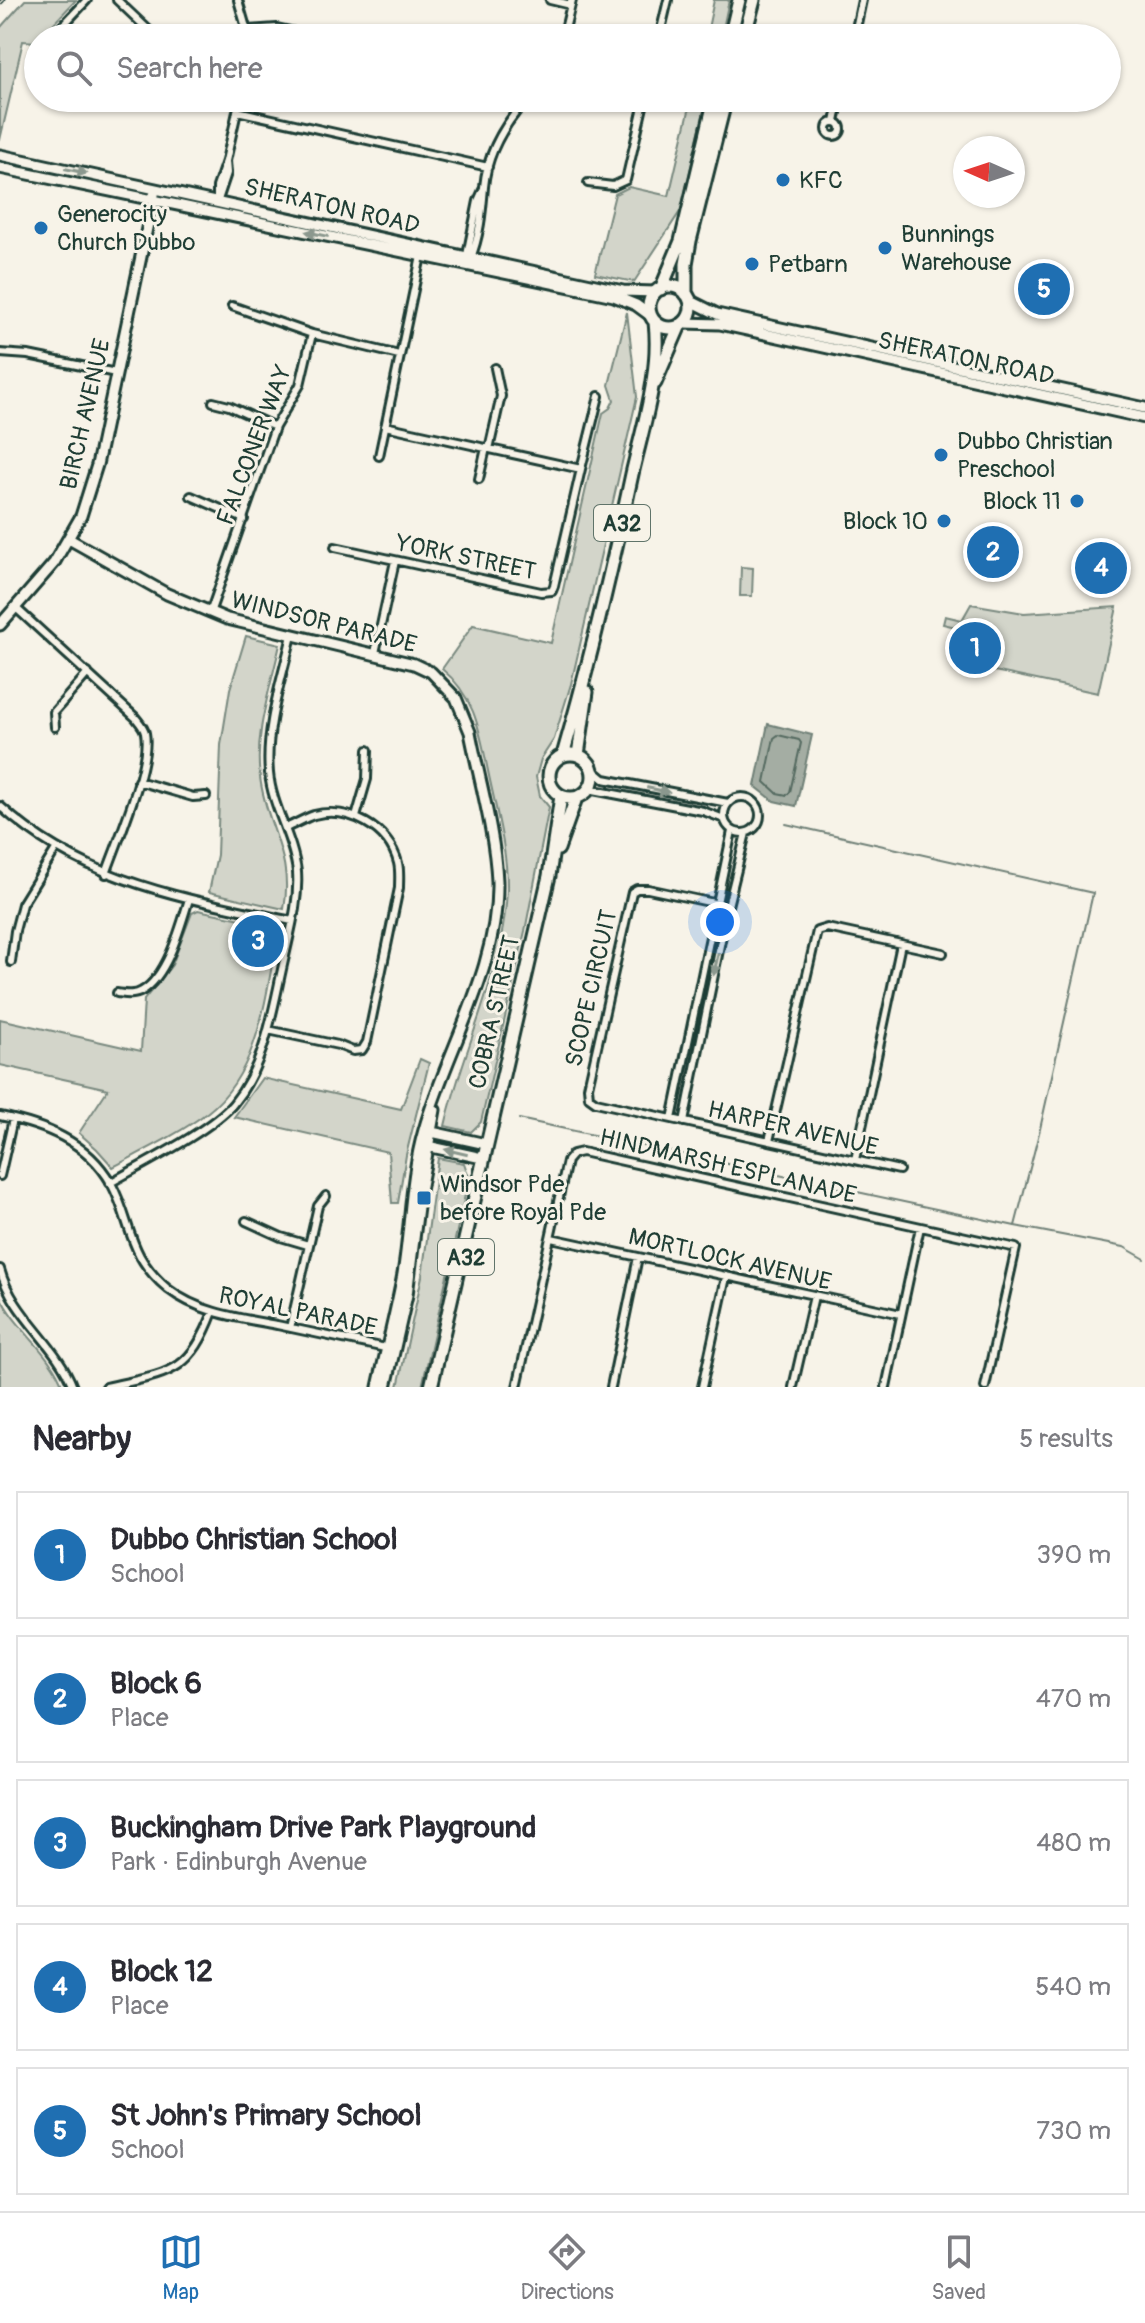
<!DOCTYPE html>
<meta charset="utf-8">
<style>
body{margin:0;font-family:Pangolin,sans-serif;background:#f7f7f7;color:#2b2b33}
.compass{position:absolute;left:953px;top:136px;width:72px;height:72px;border-radius:50%;background:#fff;box-shadow:0 2px 6px #0004;rotate:273deg}
.you{position:absolute;left:720px;top:922px;width:28px;height:28px;margin:-20px;border:6px solid #fff;border-radius:50%;background:#1a73e8;box-shadow:0 0 0 12px #1a73e833}
.badge{display:grid;place-items:center;width:52px;height:52px;border-radius:50%;background:#1f6fb2;color:#fff;font-size:26px;font-weight:700}
.pin{position:absolute;translate:-50% -50%;border:4px solid #fff;box-shadow:0 2px 8px #0006}
.list{margin:0;padding:0;list-style:none}
h2{display:flex;justify-content:space-between;align-items:center;height:104px;margin:0;padding:0 32px;font-size:34px}
h2 small{font-size:26px;font-weight:400;color:#7c7c81}
.list li{display:grid;grid-template-columns:52px 1fr auto;gap:24px;align-items:center;box-sizing:border-box;height:128px;margin:0 16px 16px;padding:0 16px;border:2px solid #e1e1e2;border-radius:0px}
.list b{display:block;font-size:30px;white-space:nowrap}
.list p{margin:0;font-size:26px;white-space:nowrap;color:#7c7c81}
.list em{font-size:26px;font-style:normal;color:#7c7c81}
.icon{flex:none;width:44px;height:44px;fill:none;stroke:currentColor;stroke-width:2;stroke-linecap:round;stroke-linejoin:round}
.map{position:relative;flex:none;width:1145px;height:1387px;overflow:hidden}
.search{position:absolute;background:#fff;box-shadow:0 2px 6px #0004;left:24px;right:24px;top:24px;height:88px;display:flex;align-items:center;gap:20px;box-sizing:border-box;padding:0 28px;border-radius:44px;color:#7c7c81;font-size:30px}
.sheet{height:824px;background:#fff}
nav{display:flex;justify-content:space-around;align-items:center;box-sizing:border-box;height:112px;border-top:2px solid #e1e1e2;background:#fff;font-size:22px;color:#7c7c81}
nav a{display:grid;justify-items:center;gap:4px}
nav .on{color:#1f6fb2}
.map>svg:first-child{display:block}
.green{fill:#d3d5ca;stroke:#79897f;stroke-width:2}
.water{fill:#a4ada3;stroke:#6f8077;stroke-width:2}
.lines{fill:none;stroke-linecap:round;stroke-linejoin:round}
.shore{stroke:#546a60;stroke-width:2}
.stream{stroke:#6f8077;stroke-width:2}
.street-casing{stroke:#1f3d34;stroke-width:12}
.secondary-casing{stroke:#1f3d34;stroke-width:15}
.highway-casing{stroke:#1f3d34;stroke-width:17}
.street{stroke:#f7f3e8;stroke-width:6}
.secondary{stroke:#f7f3e8;stroke-width:9}
.highway{stroke:#f7f3e8;stroke-width:11}
.rail-casing{stroke:#1f3d34;stroke-width:5}
.rail{stroke:#f7f3e8;stroke-width:2;stroke-dasharray:6;stroke-linecap:butt}
.oneway{fill:#8b988e}
.poi-dot{fill:#1f6fb2;stroke:#f7f3e8;stroke-width:3}
.labels{text-anchor:middle;stroke-width:6;stroke-linejoin:round;paint-order:stroke}
.shield{fill:#f7f3e8;stroke:#60746a;stroke-width:2}
.shield-label{font-size:22px;font-weight:bold;fill:#1f3d34}
.poi-label{font-size:24px;fill:#1f3d34;stroke:#f7f3e8;text-anchor:start}
.street-label{font-size:24px;fill:#1f3d34;stroke:#f7f3e8}
</style>
<div class="map">
<svg width="1145" height="1387" viewBox="0 0 1145 1387">
<rect width="100%" height="100%" fill="#f7f3e8"/>
<filter id="ink" filterUnits="userSpaceOnUse"><feTurbulence type="fractalNoise" baseFrequency=".0125" numOctaves="2"/><feDisplacementMap in="SourceGraphic" scale="16" xChannelSelector="R" yChannelSelector="G"/><feConvolveMatrix kernelMatrix="1 2 1 2 8 2 1 2 1" color-interpolation-filters="sRGB"/></filter>
<g filter="url(#ink)">
<path class="green" d="M25 0H76L36 42 23 41 0 140V28Z
M714 0H729L721 38H706Z
M692 98H707L681 210 634 282 595 274 615 194 629 187 669 196Z
M627 312 637 397 571 684 554 739 541 759 536 777 540 796 549 807 525 931 481 1122 471 1132 445 1126C463 1048 503 973 507 891 508 852 496 810 488 771 480 732 475 696 442 669L473 625 551 643 603 413 610 408 614 400 609 385Z
M741 567 753 568 752 596H740Z
M971 604 1024 613 1117 607 1098 693 952 662 960 628 943 624 945 616 962 620Z
M246 636 280 644C271 687 254 733 260 777 266 828 294 854 284 909L209 892 217 855 221 745 230 689Z
M198 910 279 927C266 989 262 1070 208 1112 179 1134 145 1150 113 1167L97 1149 79 1133 108 1089 0 1065V1019L141 1051 144 1000 172 965 192 913Z
M420 1059 429 1063 406 1155 398 1203H392L388 1152 234 1117 262 1078 401 1109Z
M438 1158 464 1163 469 1177 422 1387H398L422 1276Z
M0 1296C16 1330 51 1352 63 1387H0Z"/>
<path class="water" d="M768 724 812 735 796 806 774 801 755 786Z"/>
<g class="lines">
<path class="shore" d="M778 735 799 740 801 743 790 792 787 795 777 793 765 782 774 738Z"/>
<path class="stream" d="M786 824 1093 893 1040 1129 1015 1226
M519 1119 1015 1226 1124 1247 1145 1259"/>
<defs>
<path id="street" d="M117 0 157 38
M238 0 249 38
M550 0 571 5
M248 30 277 28 323 38
M51 38 87 0
M563 38 572 0
M659 38 668 0
M854 38 862 0
M36 56 38 53
M631 98 645 101
M237 111 488 167
M835 122 840 98
M827 129a7 7 0 1 1 14 0a7 7 0 1 1-14 0Z
M588 183 613 186 626 180 645 98
M218 200 227 173 226 161
M217 203V187L226 161 240 98
M466 260 478 201 483 190
M470 260C480 237 482 211 484 187 487 152 505 123 528 98
M232 306 312 334 399 355
M0 353 28 355 116 373
M213 402 229 406 275 427
M489 449 501 396 495 368
M379 456 421 256
M581 469 599 396
M479 479 486 448
M191 496 244 519
M335 547 541 592 552 591 554 586 581 469 385 426
M16 608 135 717C139 722 144 727 145 733 151 765 117 842 106 874
M210 613 275 427 300 385 312 334
M375 653 395 561
M55 727 54 712 88 673
M592 769 604 779 728 803
M138 781 193 797 206 796
M588 789 703 811 724 819
M724 815a18 18 0 1 1 36 0a18 18 0 1 1-36 0Z
M0 806C84 883 185 898 292 921
M356 817 367 779 368 750
M728 906 648 889H637L632 892 588 1087 589 1097 596 1102 899 1170
M11 962 15 931 22 904 56 849
M117 993C125 994 134 996 142 991 168 976 181 925 189 899
M268 1030 338 1045 353 1051 362 1050 367 1042 399 888C399 880 400 871 398 863 389 828 349 806 314 815 305 818 295 824 286 828
M0 1116C44 1125 87 1141 111 1183 133 1224 126 1254 168 1289 199 1313 239 1318 277 1325 315 1333 353 1341 390 1349
M672 1119 732 831
M684 1122 728 906 746 833
M769 1141 817 931 827 928 943 953
M855 1160 901 944
M0 1176 13 1119
M110 1183C143 1164 210 1131 233 1104 267 1063 273 1006 285 956 291 929 299 900 297 872 293 837 272 807 269 773 265 728 282 679 292 635
M246 1221 281 1237 308 1245
M551 1238 901 1314
M0 1269C13 1317 56 1342 73 1387
M290 1328 318 1206 326 1196
M106 1387C167 1373 189 1376 213 1312
M517 1387 567 1161 573 1154 582 1152 1016 1248 985 1387
M611 1387 638 1257
M702 1387 726 1277
M793 1387 814 1296
M886 1387 920 1227"/>
<path id="secondary" d="M0 155 623 291 656 292
M0 168 614 296 636 305 651 316
M689 300 717 314 1145 408
M684 323 720 324 1145 418
M69 539 167 594 227 619 414 664 431 672 456 698 470 732C479 779 495 833 497 881 499 969 447 1048 424 1130 410 1178 411 1226 403 1274 396 1312 386 1350 378 1387
M0 625 54 563 81 516 97 465 154 195
M427 1131 486 1144
M427 1146 482 1158
M386 1387 407 1295 420 1191 435 1110"/>
<path id="highway" d="M730 38 739 0
M744 38 754 0
M649 307a21 21 0 1 1 42 0a21 21 0 1 1-42 0Z
M661 289 681 241 715 98
M686 294V264L690 241 726 98
M655 383 680 325
M549 776a22 22 0 1 1 44 0a22 22 0 1 1-44 0Z
M563 755C590 662 612 568 632 474 643 426 661 372 655 322
M578 755 587 692
M558 849 576 798
M431 1387 549 876 561 796"/>
</defs>
<use href="#street" class="street-casing"/>
<use href="#secondary" class="secondary-casing"/>
<use href="#highway" class="highway-casing"/>
<use href="#street" class="street"/>
<use href="#secondary" class="secondary"/>
<use href="#highway" class="highway"/>
<defs>
<path id="rail" d="M0 3 3 0"/>
</defs>
<use href="#rail" class="rail-casing"/>
<use href="#rail" class="rail"/>
</g>
<defs><path id="oneway-solid" d="M-6-.8H1V-3.2L6.5 0L1 3.2V.8H-6Z" transform="scale(2)"/></defs>
<g class="oneway">
<use href="#oneway-solid" transform="translate(76 171) rotate(12)"/>
<use href="#oneway-solid" transform="translate(317 234) rotate(-168)"/>
<use href="#oneway-solid" transform="translate(658 790) rotate(12)"/>
<use href="#oneway-solid" transform="translate(716 964) rotate(102)"/>
<use href="#oneway-solid" transform="translate(456 1152) rotate(-167)"/>
</g>
</g>
<g class="poi-dot">
<circle cx="783" cy="180" r="8"/>
<circle cx="41" cy="228" r="8"/>
<circle cx="885" cy="248" r="8"/>
<circle cx="752" cy="264" r="8"/>
<circle cx="941" cy="455" r="8"/>
<circle cx="1077" cy="501" r="8"/>
<circle cx="944" cy="521" r="8"/>
<rect x="416" y="1190" width="16" height="16" rx="4"/>
</g>
<g class="labels">
<g class="shield">
<rect x="594" y="505" width="56" height="36" rx="6"/>
<rect x="438" y="1239" width="56" height="36" rx="6"/>
</g>
<g class="shield-label">
<text x="622" y="531">A32</text>
<text x="466" y="1265">A32</text>
</g>
<g class="poi-label">
<text x="799" y="188">KFC</text>
<text x="57" y="222">Generocity<tspan x="57" dy="28">Church Dubbo</tspan></text>
<text x="901" y="242">Bunnings<tspan x="901" dy="28">Warehouse</tspan></text>
<text x="768" y="272">Petbarn</text>
<text x="957" y="449">Dubbo Christian<tspan x="957" dy="28">Preschool</tspan></text>
<text x="1061" y="509" text-anchor="end">Block 11</text>
<text x="928" y="529" text-anchor="end">Block 10</text>
<text x="440" y="1192">Windsor Pde<tspan x="440" dy="28">before Royal Pde</tspan></text>
</g>
<g class="street-label">
<text transform="translate(332 206) rotate(13)" y="8">SHERATON ROAD</text>
<text transform="translate(966 358) rotate(12)" y="8">SHERATON ROAD</text>
<text transform="translate(85 414) rotate(-77)" y="8">BIRCH AVENUE</text>
<text transform="translate(254 445) rotate(-69)" y="8">FALCONER WAY</text>
<text transform="translate(466 557) rotate(12)" y="8">YORK STREET</text>
<text transform="translate(324 622) rotate(14)" y="8">WINDSOR PARADE</text>
<text transform="translate(591 988) rotate(-77)" y="8">SCOPE CIRCUIT</text>
<text transform="translate(494 1012) rotate(-77)" y="8">COBRA STREET</text>
<text transform="translate(793 1128) rotate(13)" y="8">HARPER AVENUE</text>
<text transform="translate(728 1166) rotate(13)" y="8">HINDMARSH ESPLANADE</text>
<text transform="translate(730 1259) rotate(13)" y="8">MORTLOCK AVENUE</text>
<text transform="translate(298 1311) rotate(12)" y="8">ROYAL PARADE</text>
</g>
</g>
</svg>
<svg class="compass" viewBox="-18 -18 36 36"><path d="M0-13l5 13h-10z" fill="#e53935"/><path d="M0 13l5-13h-10z" fill="#7c7c81"/></svg>
<div class="you"></div>
<div class="pin badge" style="left:975px;top:648px">1</div>
<div class="pin badge" style="left:993px;top:552px">2</div>
<div class="pin badge" style="left:258px;top:941px">3</div>
<div class="pin badge" style="left:1101px;top:568px">4</div>
<div class="pin badge" style="left:1044px;top:289px">5</div>
<div class="search"><svg class="icon" aria-label="search" viewBox="0 0 24 24"><circle cx="10" cy="10" r="6"/><path d="M15 15l6 6"/></svg>Search here</div>
</div>
<section class="sheet">
<h2>Nearby<small>5 results</small></h2>
<ul class="list">
<li><span class="badge">1</span><div><b>Dubbo Christian School</b><p>School</p></div><em>390 m</em></li>
<li><span class="badge">2</span><div><b>Block 6</b><p>Place</p></div><em>470 m</em></li>
<li><span class="badge">3</span><div><b>Buckingham Drive Park Playground</b><p>Park · Edinburgh Avenue</p></div><em>480 m</em></li>
<li><span class="badge">4</span><div><b>Block 12</b><p>Place</p></div><em>540 m</em></li>
<li><span class="badge">5</span><div><b>St John's Primary School</b><p>School</p></div><em>730 m</em></li>
</ul>
</section>
<nav>
<a class="on"><svg class="icon" aria-label="map" viewBox="0 0 24 24"><path d="M3 6l6-2 6 2 6-2v14l-6 2-6-2-6 2zM9 4v14M15 6v14"/></svg>Map</a>
<a><svg class="icon" aria-label="directions" viewBox="0 0 24 24"><path d="M12 3l9 9-9 9-9-9zM9 14v-3h6M13 9l2 2-2 2"/></svg>Directions</a>
<a><svg class="icon" aria-label="saved" viewBox="0 0 24 24"><path d="M7 4h10v16l-5-4-5 4z"/></svg>Saved</a>
</nav>
